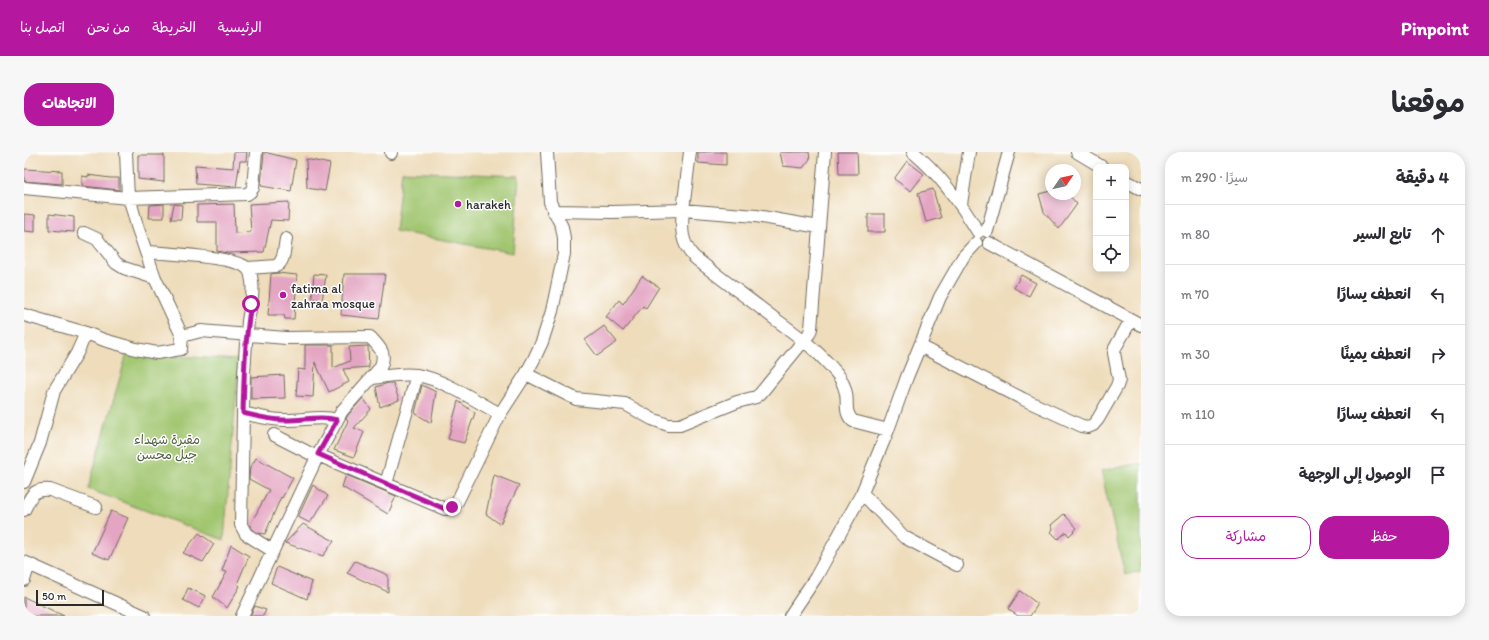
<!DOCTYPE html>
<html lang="ar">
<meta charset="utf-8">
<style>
body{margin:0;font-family:Itim,"Playpen Sans Arabic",sans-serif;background:#f7f7f7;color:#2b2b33;direction:rtl}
.controls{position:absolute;right:12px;top:12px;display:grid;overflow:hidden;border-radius:8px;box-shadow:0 2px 10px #0003}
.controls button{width:36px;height:36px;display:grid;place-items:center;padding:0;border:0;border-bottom:1px solid #e1e1e2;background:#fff;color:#2b2b33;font:20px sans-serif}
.compass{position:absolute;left:1021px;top:12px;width:36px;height:36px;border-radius:50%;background:#fff;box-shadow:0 2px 10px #0003;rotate:56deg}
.scale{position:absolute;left:12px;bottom:10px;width:68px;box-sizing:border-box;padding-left:4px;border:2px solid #2b2b2b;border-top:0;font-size:11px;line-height:14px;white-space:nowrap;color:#2b2b2b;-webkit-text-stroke:3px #fff;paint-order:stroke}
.stop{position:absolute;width:12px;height:12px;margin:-9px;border:3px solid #b5179e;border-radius:50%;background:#fff}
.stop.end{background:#b5179e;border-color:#fff;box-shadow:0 1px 4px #0008}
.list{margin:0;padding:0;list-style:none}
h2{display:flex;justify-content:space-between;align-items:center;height:52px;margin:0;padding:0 16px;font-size:17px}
h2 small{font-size:13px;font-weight:400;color:#7c7c81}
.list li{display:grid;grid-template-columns:26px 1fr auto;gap:12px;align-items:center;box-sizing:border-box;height:60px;padding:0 16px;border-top:1px solid #e1e1e2}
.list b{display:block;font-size:15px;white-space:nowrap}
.list em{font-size:13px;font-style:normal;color:#7c7c81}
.actions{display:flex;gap:8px;padding:12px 16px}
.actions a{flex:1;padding:9px 0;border:1px solid #b5179e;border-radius:16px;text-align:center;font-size:14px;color:#b5179e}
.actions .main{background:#b5179e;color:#fff}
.icon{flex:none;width:22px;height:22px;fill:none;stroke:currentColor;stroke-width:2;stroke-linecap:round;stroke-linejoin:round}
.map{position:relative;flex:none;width:1117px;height:464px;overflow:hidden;direction:ltr;border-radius:16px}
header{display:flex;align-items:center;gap:24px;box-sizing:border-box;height:56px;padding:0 20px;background:#b5179e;color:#fff}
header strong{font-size:19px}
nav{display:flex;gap:22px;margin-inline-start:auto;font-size:14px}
.intro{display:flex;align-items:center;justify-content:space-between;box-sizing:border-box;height:96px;padding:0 24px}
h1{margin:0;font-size:28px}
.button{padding:10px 18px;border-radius:16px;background:#b5179e;color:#fff;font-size:14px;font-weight:700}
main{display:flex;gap:24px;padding:0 24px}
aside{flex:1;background:#fff;border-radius:16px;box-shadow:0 2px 10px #0003}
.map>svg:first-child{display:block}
.green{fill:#a1c670;stroke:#66784e}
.building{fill:#e4a5c2}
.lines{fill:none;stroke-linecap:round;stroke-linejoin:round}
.minor-casing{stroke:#6f695d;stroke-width:14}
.minor{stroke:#fff;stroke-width:12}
.route{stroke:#b5179e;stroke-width:5}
.poi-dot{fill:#b5179e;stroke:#fff;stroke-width:1.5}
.labels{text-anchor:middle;stroke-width:3;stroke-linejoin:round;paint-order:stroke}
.poi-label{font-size:13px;fill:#2b2b2b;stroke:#fff;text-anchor:start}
.park-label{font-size:13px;fill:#546143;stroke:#fff}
</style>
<header>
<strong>Pinpoint</strong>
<nav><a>الرئيسية</a><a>الخريطة</a><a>من نحن</a><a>اتصل بنا</a></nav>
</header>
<div class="intro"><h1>موقعنا</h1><a class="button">الاتجاهات</a></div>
<main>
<aside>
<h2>4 دقيقة<small>سيرًا · 290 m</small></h2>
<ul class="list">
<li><svg class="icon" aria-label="ahead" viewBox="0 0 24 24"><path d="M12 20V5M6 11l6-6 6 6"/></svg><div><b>تابع السير</b></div><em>80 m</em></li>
<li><svg class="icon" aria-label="left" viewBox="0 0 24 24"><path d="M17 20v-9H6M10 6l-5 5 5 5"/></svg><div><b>انعطف يسارًا</b></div><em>70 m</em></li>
<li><svg class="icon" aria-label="right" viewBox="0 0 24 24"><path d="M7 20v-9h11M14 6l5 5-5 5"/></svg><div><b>انعطف يمينًا</b></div><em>30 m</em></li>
<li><svg class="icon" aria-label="left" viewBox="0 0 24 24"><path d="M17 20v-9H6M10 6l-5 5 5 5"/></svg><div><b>انعطف يسارًا</b></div><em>110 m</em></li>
<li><svg class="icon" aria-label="arrive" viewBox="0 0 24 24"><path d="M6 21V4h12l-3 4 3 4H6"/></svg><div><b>الوصول إلى الوجهة</b></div></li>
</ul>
<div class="actions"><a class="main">حفظ</a><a>مشاركة</a></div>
</aside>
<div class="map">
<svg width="1117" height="464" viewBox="0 0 1117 464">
<rect width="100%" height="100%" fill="#fff"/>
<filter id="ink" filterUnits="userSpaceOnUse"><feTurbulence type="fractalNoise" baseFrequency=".025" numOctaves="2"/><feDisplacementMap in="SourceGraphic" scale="8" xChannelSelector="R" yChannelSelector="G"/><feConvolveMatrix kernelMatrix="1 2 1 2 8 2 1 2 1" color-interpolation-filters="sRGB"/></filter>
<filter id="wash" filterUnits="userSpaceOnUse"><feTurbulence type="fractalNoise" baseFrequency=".012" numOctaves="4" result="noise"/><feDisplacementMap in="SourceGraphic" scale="16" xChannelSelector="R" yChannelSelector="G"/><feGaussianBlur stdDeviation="0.9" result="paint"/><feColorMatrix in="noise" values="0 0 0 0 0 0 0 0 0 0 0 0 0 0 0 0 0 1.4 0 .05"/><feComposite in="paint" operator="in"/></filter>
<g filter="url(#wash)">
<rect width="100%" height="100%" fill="#eedcba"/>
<path class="green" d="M378 19 495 24 489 101 371 79Z
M103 201 215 208 200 388 64 337Z
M1117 311V419L1101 423 1077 319Z"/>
<g id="blocks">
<path class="building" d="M210 0H223L222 9H216L212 35 172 32 171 13 209 16Z
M240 0 272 8 267 39 237 34Z
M674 0H702V13L674 11Z
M756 0H785L786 7 779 16 759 14Z
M814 0H833L834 22H815Z
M114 3H140V30L114 27Z
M282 7 306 12 301 39 283 36Z
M883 9 900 22 887 39 870 27Z
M0 17 38 19V32L0 29Z
M64 23 86 26H95V38L58 34V24L64 25Z
M909 37 917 66 902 70 894 41Z
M1027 39V42H1044L1053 52 1035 77 1020 60 1015 42Z
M265 50 264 69 247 68 240 100 203 101 193 99V70H173V53L210 52 211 81 227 80 225 52Z
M140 52V66H125L126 53Z
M150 52 158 53 157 67H147Z
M0 62 11 63V80L0 79Z
M25 62 50 65V80L25 78Z
M844 62H861V80H844Z
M253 121 273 123 270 167H261L260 163H244L247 122Z
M290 122 302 123 298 149 288 146Z
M320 122H361L355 167 317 163Z
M997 123 1012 131 1005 144 990 136Z
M618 124 635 135 622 156 619 154 599 179 582 165 595 148 599 152Z
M580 174 593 190 573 204 561 188Z
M281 193H309V216L326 209 325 195 344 194 345 215 319 217 325 230 305 240 291 210 289 245 272 244 274 217 281 218Z
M260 223 261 246 227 247V225Z
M364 231H369L375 248 356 255 352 235Z
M398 233 412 240 407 271 391 261Z
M339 246 347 257 330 276 340 280 330 305 310 298 324 269 322 267 324 263Z
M434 249 451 261 440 291 424 287Z
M232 306 269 326 258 346 257 345 241 382 234 381 228 377 226 373 245 338 225 327 226 316Z
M322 323 372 344 364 362 318 335Z
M470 323 495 333 476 372 462 362Z
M289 333 304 344 286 371 274 365Z
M87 359 104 366 85 408 68 401Z
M1040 362 1053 376 1045 384 1042 380 1034 387 1027 380 1029 377 1027 373Z
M279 372 310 389 299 404 261 391Z
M175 381 190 392 179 410 159 401Z
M207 393 225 404 213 432 216 434 203 456 189 445 203 420 198 419Z
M331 409 364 423V440L323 421Z
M253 415 288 430 283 447 247 431Z
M164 436 182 444 175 456 159 448Z
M996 439 1014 452 1006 464H994L984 457Z
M0 445 40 464H0Z
M231 454 242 458 239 464H226Z"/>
</g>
</g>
<g filter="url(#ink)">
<use href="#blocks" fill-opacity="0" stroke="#6f695d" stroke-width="1"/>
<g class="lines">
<defs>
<path id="minor" d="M102 0 104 46 107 52 113 74 131 126 158 184
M666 0 659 58 732 64 795 75
M889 0C916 22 936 50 954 80
M1053 0 1078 15
M367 1V0
M1102 29 1117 37
M0 36 104 46 223 42 226 40 229 36 232 0
M937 52 945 0
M529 59 588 60 659 58C657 77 657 91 670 105 697 127 724 146 751 167 772 182 792 197 809 217 815 223 820 232 822 241 824 252 820 261 829 269L864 278
M963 79 985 0
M60 81 73 87 92 111 100 116 131 126
M965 91 1117 173
M122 100C140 101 212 105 223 116 225 118 227 121 227 124 231 139 226 155 224 169 221 200 219 230 219 261 232 264 246 268 259 268 277 269 296 263 313 268
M224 116 252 114C261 110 260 96 262 87
M0 163 62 181 80 188 112 197 133 201 157 197 158 184 177 179 262 186 346 185C356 196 363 201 356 216L318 259 294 303 218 464
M896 194 999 247 1058 274 1064 275 1069 273 1074 267 1093 234 1095 228 1090 201 1091 196 1107 168
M502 222 552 247 601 252 628 267 644 273H656L713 250 732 245 736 242 785 182 787 177 801 0
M349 226C363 224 377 221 392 223 417 226 454 250 476 262
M219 261 217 373 222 382 249 399
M250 283 293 305
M294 303 421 357 428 355 433 350 476 262 502 222 510 207 518 190 528 159 540 102V86L538 75 526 50 523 0
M0 330 16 291 30 239 53 201 62 181
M362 332 393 223
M838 341 880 385 933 413
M0 358C7 345 8 336 26 338L72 355
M0 410 120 464
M0 428 5 412
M766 464 792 425 838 341 864 278 883 225 916 145 939 105 952 91"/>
</defs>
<use href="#minor" class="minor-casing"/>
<use href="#minor" class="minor"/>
</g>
</g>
<g class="lines" filter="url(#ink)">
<path class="route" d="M227 152C221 187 220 224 219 261 232 264 246 268 259 268 277 269 296 263 313 268L294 302 421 357 428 355"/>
</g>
<g class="poi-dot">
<circle cx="434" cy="52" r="4"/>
<circle cx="259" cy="143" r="4"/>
</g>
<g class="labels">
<g class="poi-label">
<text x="442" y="57">harakeh</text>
<text x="267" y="141">fatima al<tspan x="267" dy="15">zahraa mosque</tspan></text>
</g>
<g class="park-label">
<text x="143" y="292">مقبرة شهداء<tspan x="143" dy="15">جبل محسن</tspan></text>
</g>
</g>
</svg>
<div class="controls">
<button>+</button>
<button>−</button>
<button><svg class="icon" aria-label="locate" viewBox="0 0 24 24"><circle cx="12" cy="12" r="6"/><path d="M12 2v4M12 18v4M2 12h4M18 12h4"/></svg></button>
</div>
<svg class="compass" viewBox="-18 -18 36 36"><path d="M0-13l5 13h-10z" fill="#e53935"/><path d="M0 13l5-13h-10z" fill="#7c7c81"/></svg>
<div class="scale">50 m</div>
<div class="stop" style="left:227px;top:152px"></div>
<div class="stop end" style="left:428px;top:355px"></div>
</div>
</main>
